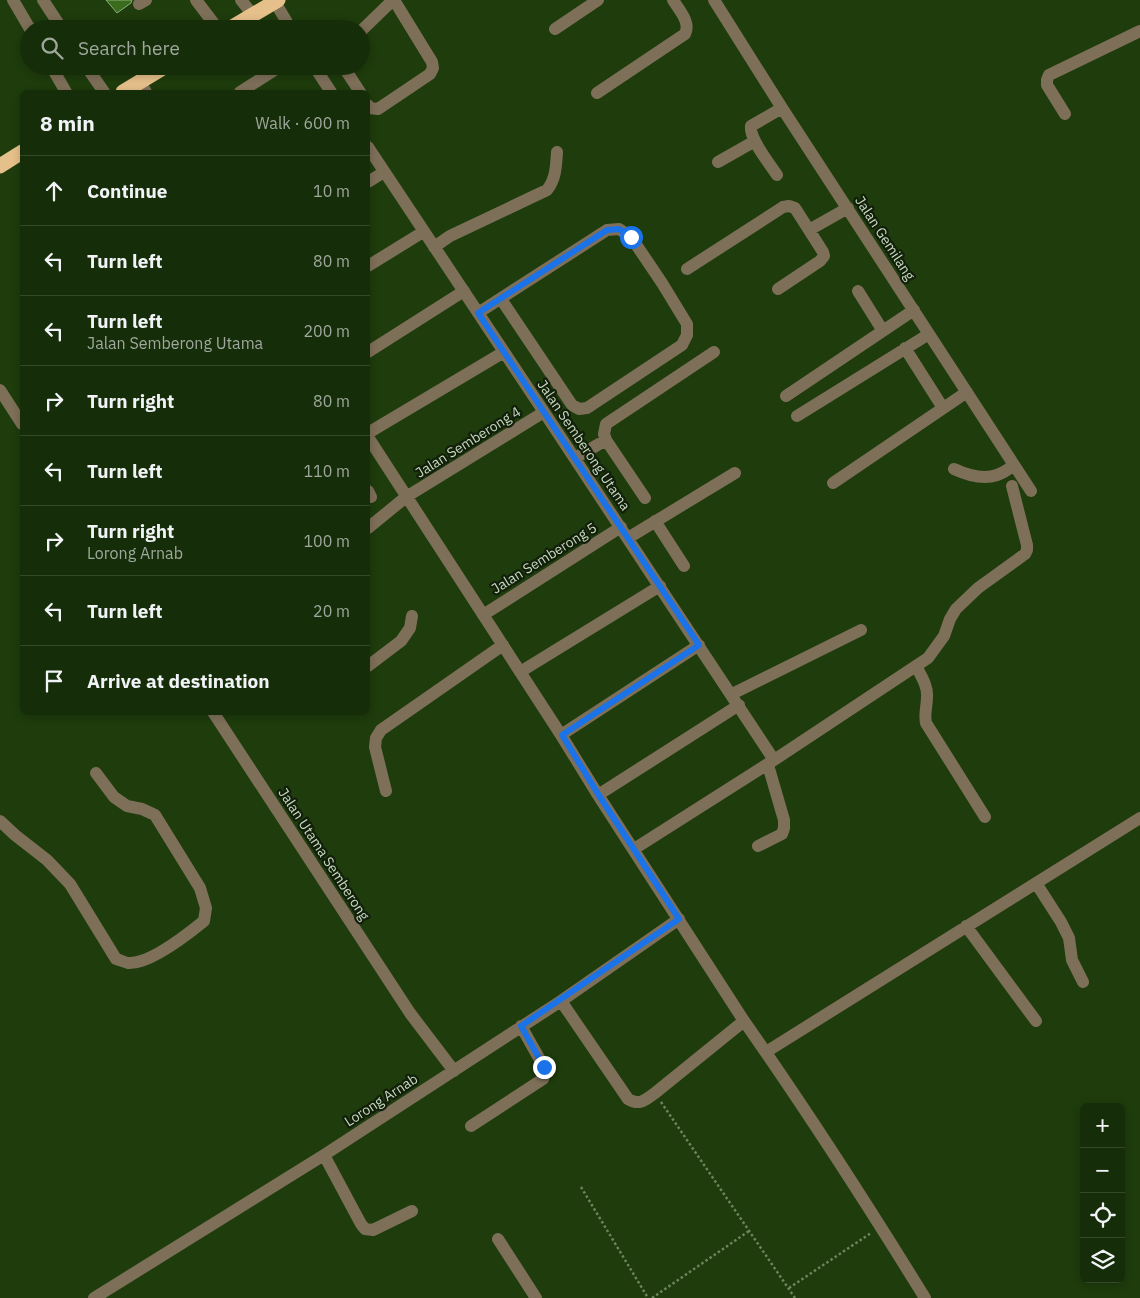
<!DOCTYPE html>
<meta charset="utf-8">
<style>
body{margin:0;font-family:"IBM Plex Sans",sans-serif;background:#233917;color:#f1f3f6}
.controls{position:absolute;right:15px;bottom:15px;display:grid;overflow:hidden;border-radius:8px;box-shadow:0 2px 8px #0003}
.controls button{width:45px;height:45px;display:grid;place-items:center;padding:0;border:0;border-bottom:1px solid #35492a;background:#162d09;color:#f1f3f6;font:25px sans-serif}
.stop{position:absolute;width:15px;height:15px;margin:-11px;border:4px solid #1a73e8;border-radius:50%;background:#fff}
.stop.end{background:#1a73e8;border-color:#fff;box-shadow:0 1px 5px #0008}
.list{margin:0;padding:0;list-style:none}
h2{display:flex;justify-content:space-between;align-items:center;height:65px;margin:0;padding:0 20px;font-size:21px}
h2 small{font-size:16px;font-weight:400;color:#9ea89c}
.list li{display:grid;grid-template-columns:32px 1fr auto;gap:15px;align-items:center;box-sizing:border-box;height:70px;padding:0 20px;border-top:1px solid #35492a}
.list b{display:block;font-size:19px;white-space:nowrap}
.list p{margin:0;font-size:16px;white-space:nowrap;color:#9ea89c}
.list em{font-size:16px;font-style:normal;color:#9ea89c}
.icon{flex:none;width:28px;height:28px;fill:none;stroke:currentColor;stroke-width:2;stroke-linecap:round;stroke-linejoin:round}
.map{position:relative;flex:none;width:1140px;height:1298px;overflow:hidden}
.search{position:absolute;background:#162d09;box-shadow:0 2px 8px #0003;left:20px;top:20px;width:350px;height:55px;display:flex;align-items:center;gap:12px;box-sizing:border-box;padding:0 18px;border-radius:28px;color:#9ea89c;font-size:19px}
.panel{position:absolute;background:#162d09;box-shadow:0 2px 8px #0003;left:20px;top:90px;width:350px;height:625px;border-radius:8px}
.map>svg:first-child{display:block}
.building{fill:#3b6c1e;stroke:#8aae7a}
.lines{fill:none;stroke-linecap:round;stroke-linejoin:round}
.path{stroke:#6c855f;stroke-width:2.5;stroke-dasharray:2.5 2.5;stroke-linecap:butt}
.minor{stroke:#7e6f59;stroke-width:12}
.highway{stroke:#e6c08a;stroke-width:15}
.route{stroke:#1a73e8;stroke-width:6}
.labels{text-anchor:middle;stroke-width:4.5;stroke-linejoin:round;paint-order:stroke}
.street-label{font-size:14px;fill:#c7dabf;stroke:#121f0b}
</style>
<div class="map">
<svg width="1140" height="1298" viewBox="0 0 1140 1298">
<rect width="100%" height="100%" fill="#1e3c0c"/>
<path class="building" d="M106 0H132L131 3 117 13Z"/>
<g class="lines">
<path class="path" d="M661 1102 795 1298
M581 1187 648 1298
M789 1288 871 1233
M652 1298 749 1231"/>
<path class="minor" d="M13 0 30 29
M43 0 62 29
M196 0 218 29
M241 0 253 15
M714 0 782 108 1031 491
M275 2 291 29
M139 4 146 0
M555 29 598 0
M361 31 393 0
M51 66 66 92
M86 66 104 92
M314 66 331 92
M343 66 360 92
M140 82 146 92
M240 92 281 66
M597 93 685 34C691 22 679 10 673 0
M368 105 369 108 378 109 430 74 433 68 432 62 394 0
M1065 114 1047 85V80L1049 75 1140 31
M368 147 544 412 774 760
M718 162 755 141
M777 175C770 164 749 139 751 126L782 108
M368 182 384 172
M434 247 450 236 547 190C556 179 556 166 557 152
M368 266 423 232
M687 269 783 207 789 206 795 208 809 230 848 208
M778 289 820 261 824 256 823 252 809 230
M858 291 883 331
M478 313 607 230 619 229 631 237 662 283 687 324V335L682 345 587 408 579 409 572 405 501 299
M905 348 943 408
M368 352 464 291
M0 390 22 424
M786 396 914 310
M797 416 929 334
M368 433 504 352
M368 437 561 735 598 795 744 1021C807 1111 867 1204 925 1298
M606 440 604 434 606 424 714 352
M575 458 606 440 645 498
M954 469C967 475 983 480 997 475 1003 473 1009 469 1014 465
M833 483 967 392
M368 491 371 497
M655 521 684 566
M368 528 406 497 544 412
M628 538 735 473
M483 615 621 527
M368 666 401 641 410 628 412 616
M916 666C921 676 928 686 927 697 927 706 924 714 926 723L985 817
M520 672 660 586
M732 694 861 630
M213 712 410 1013 454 1071
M561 735 699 645
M386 791 375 747 376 738 381 730 503 645
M598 795 739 705
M0 821 15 835 47 860 70 884 116 959C120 960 124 962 128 963 149 965 188 934 204 921L206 908 200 888 155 815 142 809 127 806 114 797 96 773
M758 846 782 834 784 828V820L768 765
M634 849 774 760 928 658 944 636 950 619 956 609 978 588 1025 554 1027 550V545L1012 486
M1036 883 1061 922 1069 938 1072 960 1083 982
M966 926 1036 1021
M561 1001 628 1099C640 1106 645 1100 655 1093L744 1021
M766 1052 1140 818
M471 1126 543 1079 545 1073 544 1067 521 1026
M324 1155 361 1224 365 1229 373 1230 412 1211
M498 1239 536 1298
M94 1298 324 1155 561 1001 679 919"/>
<path class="highway" d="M229 29 278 0
M123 92 166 66
M0 166 22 152"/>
</g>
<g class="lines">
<path class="route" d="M544 1067 521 1026 679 919 598 794 562 735 699 645 478 313 607 230 619 229 631 237"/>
</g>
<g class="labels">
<g class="street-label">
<text transform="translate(885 238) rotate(57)" y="5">Jalan Gemilang</text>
<text transform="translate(468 442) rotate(-32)" y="5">Jalan Semberong 4</text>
<text transform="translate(584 445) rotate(56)" y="5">Jalan Semberong Utama</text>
<text transform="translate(544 558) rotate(-32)" y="5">Jalan Semberong 5</text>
<text transform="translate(324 854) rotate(57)" y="5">Jalan Utama Semberong</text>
<text transform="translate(381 1100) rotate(-33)" y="5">Lorong Arnab</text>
</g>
</g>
</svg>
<div class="controls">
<button>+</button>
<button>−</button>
<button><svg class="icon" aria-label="locate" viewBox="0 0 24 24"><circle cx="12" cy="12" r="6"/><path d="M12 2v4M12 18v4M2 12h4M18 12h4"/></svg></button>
<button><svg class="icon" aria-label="layers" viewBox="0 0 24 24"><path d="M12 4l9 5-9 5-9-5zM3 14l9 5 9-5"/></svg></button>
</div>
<div class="stop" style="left:631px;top:237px"></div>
<div class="stop end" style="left:544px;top:1067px"></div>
<div class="search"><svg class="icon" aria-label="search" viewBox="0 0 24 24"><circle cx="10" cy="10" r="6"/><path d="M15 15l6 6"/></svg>Search here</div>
<section class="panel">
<h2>8 min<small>Walk · 600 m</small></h2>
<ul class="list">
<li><svg class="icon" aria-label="ahead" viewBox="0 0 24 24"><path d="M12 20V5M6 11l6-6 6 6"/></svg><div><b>Continue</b></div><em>10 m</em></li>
<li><svg class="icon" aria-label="left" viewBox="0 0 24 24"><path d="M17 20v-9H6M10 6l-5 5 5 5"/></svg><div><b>Turn left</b></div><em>80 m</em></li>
<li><svg class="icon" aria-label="left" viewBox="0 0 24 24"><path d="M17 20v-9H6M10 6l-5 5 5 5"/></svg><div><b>Turn left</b><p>Jalan Semberong Utama</p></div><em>200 m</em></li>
<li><svg class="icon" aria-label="right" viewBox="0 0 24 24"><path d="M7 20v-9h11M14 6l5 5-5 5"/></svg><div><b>Turn right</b></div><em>80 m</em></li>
<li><svg class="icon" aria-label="left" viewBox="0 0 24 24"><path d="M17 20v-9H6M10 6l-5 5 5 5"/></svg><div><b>Turn left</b></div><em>110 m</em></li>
<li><svg class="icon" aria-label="right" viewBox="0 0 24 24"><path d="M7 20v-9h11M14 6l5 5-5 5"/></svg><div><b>Turn right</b><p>Lorong Arnab</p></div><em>100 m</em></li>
<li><svg class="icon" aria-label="left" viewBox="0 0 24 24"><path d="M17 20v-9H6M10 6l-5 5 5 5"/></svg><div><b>Turn left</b></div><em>20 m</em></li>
<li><svg class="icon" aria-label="arrive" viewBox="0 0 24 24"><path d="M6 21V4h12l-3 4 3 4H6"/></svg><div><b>Arrive at destination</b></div></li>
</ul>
</section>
</div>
